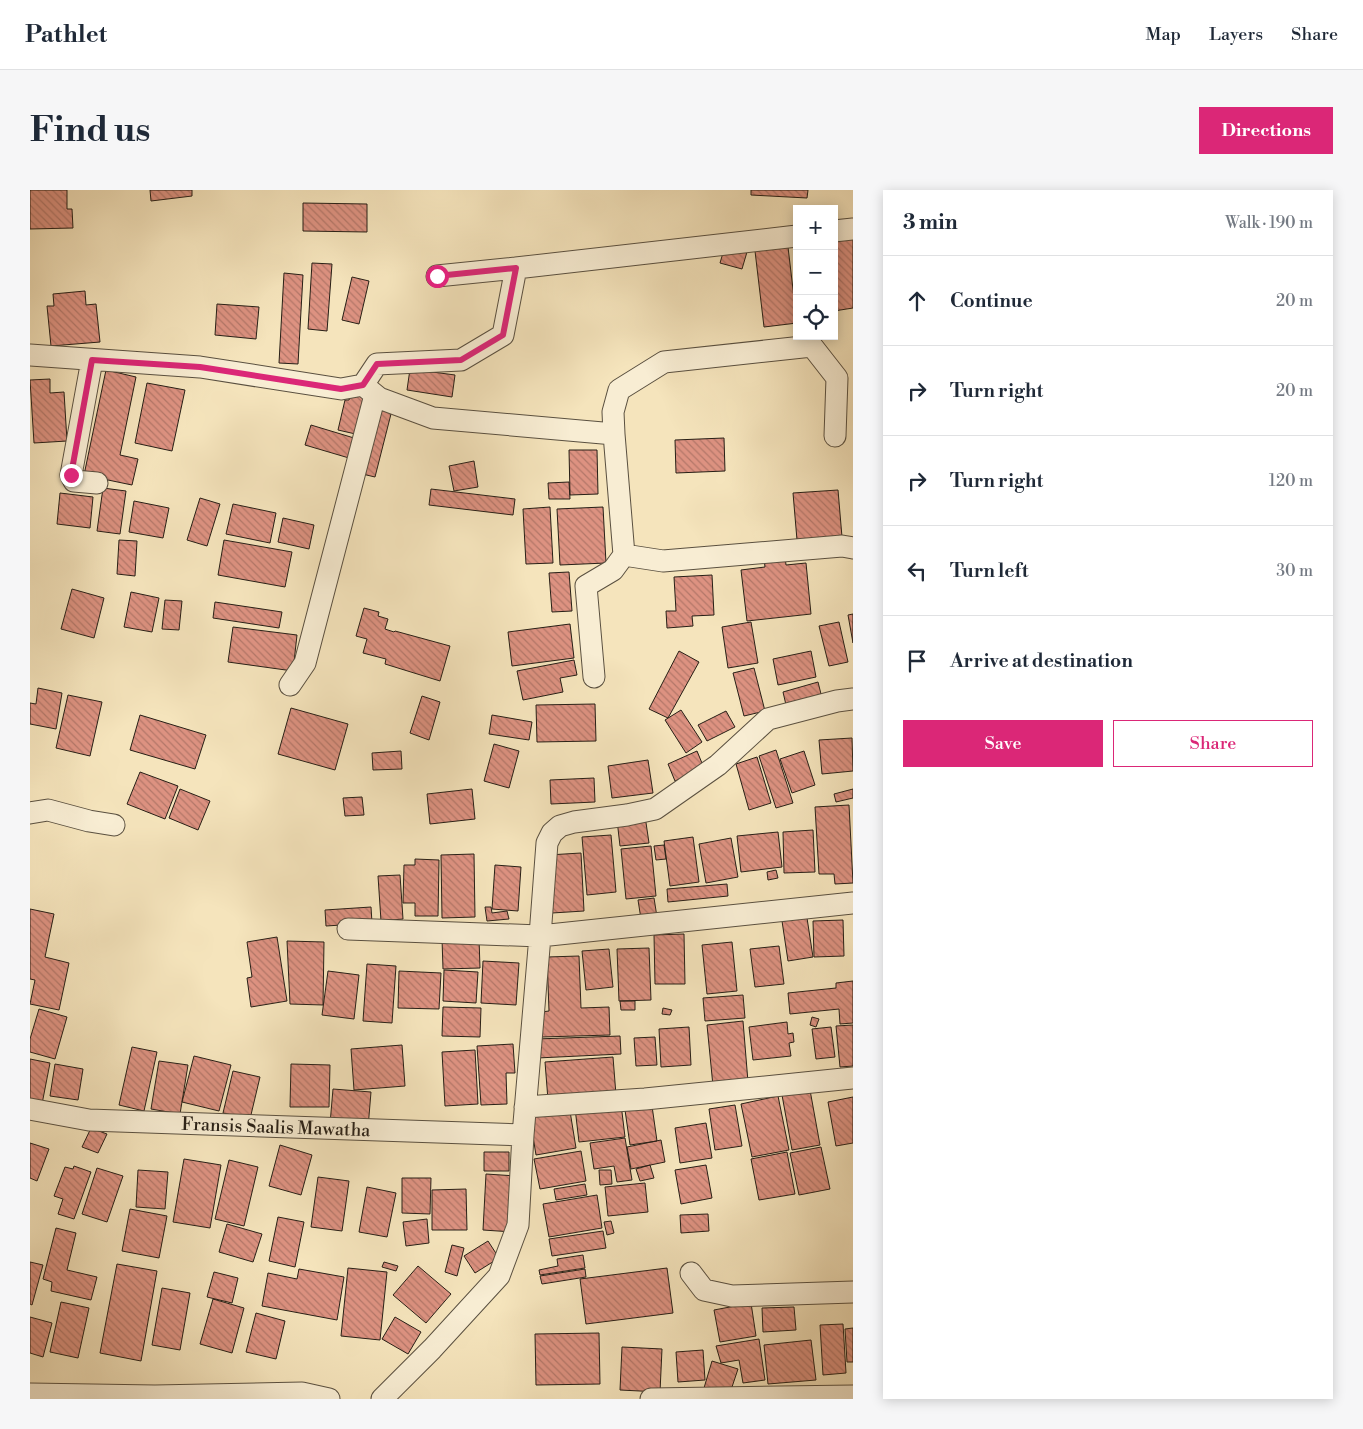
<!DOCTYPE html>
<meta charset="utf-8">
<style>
body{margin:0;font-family:"Libre Bodoni",serif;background:#f6f6f7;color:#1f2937}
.controls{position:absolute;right:15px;top:15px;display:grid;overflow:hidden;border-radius:0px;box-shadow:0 2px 12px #0003}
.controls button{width:45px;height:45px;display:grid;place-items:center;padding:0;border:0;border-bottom:1px solid #e0e1e3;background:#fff;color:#1f2937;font:25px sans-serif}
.stop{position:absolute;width:15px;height:15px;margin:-11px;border:4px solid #db2777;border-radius:50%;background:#fff}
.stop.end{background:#db2777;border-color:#fff;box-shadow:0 1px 5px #0008}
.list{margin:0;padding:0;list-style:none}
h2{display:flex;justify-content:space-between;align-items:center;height:65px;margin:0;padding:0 20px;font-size:21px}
h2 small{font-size:16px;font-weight:400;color:#747a83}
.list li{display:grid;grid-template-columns:32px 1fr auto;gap:15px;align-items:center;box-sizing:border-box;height:90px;padding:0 20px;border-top:1px solid #e0e1e3}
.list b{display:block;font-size:19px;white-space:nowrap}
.list em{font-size:16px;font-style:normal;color:#747a83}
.actions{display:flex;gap:10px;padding:15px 20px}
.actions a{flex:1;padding:11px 0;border:1px solid #db2777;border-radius:0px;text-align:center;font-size:18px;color:#db2777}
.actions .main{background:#db2777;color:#fff}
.icon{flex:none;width:28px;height:28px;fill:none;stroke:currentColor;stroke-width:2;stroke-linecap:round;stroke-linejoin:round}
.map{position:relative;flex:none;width:823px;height:1209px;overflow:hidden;border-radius:0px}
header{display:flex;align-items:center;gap:30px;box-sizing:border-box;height:70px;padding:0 25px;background:#fff;border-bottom:1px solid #e0e1e3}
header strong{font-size:24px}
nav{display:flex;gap:28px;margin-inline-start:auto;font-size:18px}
.intro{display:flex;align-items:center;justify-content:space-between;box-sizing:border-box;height:120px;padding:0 30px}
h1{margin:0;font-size:35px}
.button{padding:12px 22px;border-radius:0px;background:#db2777;color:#fff;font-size:18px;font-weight:700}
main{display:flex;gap:30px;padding:0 30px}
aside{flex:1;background:#fff;border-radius:0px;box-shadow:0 2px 12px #0003}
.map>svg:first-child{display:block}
.building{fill:url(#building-back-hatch);stroke:#271f16}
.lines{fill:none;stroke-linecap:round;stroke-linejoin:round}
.street-casing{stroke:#5a5040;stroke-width:23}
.street{stroke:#f8edd3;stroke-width:21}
.route{stroke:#db2777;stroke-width:6}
.labels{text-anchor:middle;stroke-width:4;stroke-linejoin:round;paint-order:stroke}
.street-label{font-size:18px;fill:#271f16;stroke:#f8edd3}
</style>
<header>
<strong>Pathlet</strong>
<nav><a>Map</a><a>Layers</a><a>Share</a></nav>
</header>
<div class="intro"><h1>Find us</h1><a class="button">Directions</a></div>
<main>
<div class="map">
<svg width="823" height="1209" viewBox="0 0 823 1209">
<defs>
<pattern id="building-back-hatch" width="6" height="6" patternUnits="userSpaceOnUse" patternTransform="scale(1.25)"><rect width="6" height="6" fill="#dd9281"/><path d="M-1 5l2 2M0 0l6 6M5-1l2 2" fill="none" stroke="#b37769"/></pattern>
</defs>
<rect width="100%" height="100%" fill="#f5e4bc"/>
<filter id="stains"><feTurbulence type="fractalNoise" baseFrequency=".004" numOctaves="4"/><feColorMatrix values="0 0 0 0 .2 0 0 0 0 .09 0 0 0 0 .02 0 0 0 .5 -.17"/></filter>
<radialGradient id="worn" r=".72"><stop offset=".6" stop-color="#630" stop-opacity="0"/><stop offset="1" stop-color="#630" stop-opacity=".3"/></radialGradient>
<path class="building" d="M0 0H37V19H42L43 38 0 39Z
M120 0H162V6L121 11Z
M721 0H778L777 8 721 5Z
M273 13 337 14V42L273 41Z
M823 41V118L804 121V45Z
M695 56 717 62 712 79 690 73Z
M758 57 767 133 734 137 725 61Z
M282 73 302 74 297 141 278 139Z
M254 83 273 85 268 174 249 173Z
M322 87 339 91 329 134 312 130Z
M55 101 56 115 66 114 70 152 21 156 17 116H24L23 104Z
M187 114 229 117 226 149 185 145Z
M380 179 425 185 422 207 377 200Z
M76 180 106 187 90 265 108 269 102 295 54 285Z
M20 189V203L34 202 37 251 4 253 0 190Z
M117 193 155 200 142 261 105 253Z
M322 201 336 204 330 245 308 240 315 210H319Z
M345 216 362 220 345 287 328 283Z
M281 235 324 248 319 268 275 255Z
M694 248 695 281 646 283 645 250Z
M539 260H567L568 304 540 305Z
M444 271 448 297 424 301 419 276Z
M539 292 540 309H519L518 293Z
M73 298 96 301 90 344 67 341Z
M401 299 485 309 483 325 399 315Z
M808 300 812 347 767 350 763 303Z
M30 303 63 307 60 338 27 334Z
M170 308 190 314 177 356 157 350Z
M104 311 139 318 133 348 99 342Z
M203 314 246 323 240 353 196 344Z
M520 317 523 373 496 374 493 319Z
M573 317 576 373 530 375 527 319Z
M253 328 284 335 279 359 248 352Z
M89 350 107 351 105 386 87 384Z
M194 350 262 362 255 397 188 385Z
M755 366 756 375 776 373 781 424 717 431 711 380 735 377 734 369Z
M539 382 542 421 522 422 519 383Z
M682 385 684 425 662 426 663 436 637 438 636 421H646L644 387Z
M42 399 74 408 64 448 31 439Z
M101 402 129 408 122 442 94 437Z
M135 410 152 411 149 440 132 439Z
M185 412 252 422 249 438 183 428Z
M334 418 349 422 348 426 358 429 355 439 364 442 365 441 420 456 410 491 355 474 356 469 333 463 337 449 326 446Z
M823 424V453L818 425Z
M721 432 728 473 698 478 692 437Z
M809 432 818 472 799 476 789 436Z
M540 434 544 468 482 476 478 442Z
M203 437 267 445 263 481 198 472Z
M649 461 669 472 638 528 619 519Z
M781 461 786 487 748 495 743 469Z
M544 470 547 485 530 488 533 502 493 510 487 481Z
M724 478 735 521 714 526 703 483Z
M788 492 791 504 756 515 753 502Z
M8 498 32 503 26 539 0 534V513L6 514Z
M38 505 72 512 60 566 26 558Z
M392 506 410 512 399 550 380 543Z
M565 514 566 551 507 552 506 515Z
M261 518 318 534 305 580 248 564Z
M651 520 672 552 656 563 635 530Z
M696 521 705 537 677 551 668 535Z
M110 525 176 545 165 579 100 560Z
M462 525 502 532 499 550 459 544Z
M822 548 823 581 792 584 789 550Z
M464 554 489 561 479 598 454 591Z
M746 560 763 613 746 618 729 566Z
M371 561 372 579 343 580 342 563Z
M667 561 674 578 645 591 638 574Z
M774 561 785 595 762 603 750 569Z
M727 567 741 613 719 620 706 574Z
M618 570 623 603 582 608 578 576Z
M110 582 148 596 135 629 97 614Z
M564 588 565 612 521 614 520 590Z
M150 599 180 611 168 640 139 628Z
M442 599 445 629 400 634 397 604Z
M823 599V608L806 612 804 604Z
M332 607 334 625 315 626 313 608Z
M819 615 823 693 805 694 804 684H789L785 617Z
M615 626 619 653 590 656 587 630Z
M783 640 785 682 754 683 753 642Z
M748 642 752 677 711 682 707 646Z
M581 645 586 702 557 705 552 647Z
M663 647 669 692 640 696 634 651Z
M701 648 708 687 676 693 669 654Z
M634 655 636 669 626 670 624 656Z
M621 656 626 706 596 709 591 659Z
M551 663 554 721 522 723 518 665Z
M444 664 445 727 412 728 411 665Z
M385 669 409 670 408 726H385V713H373L374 675H385Z
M465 675 491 677 488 721 462 719Z
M746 680 748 688 738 690 737 682Z
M370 685 373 729 351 731 348 686Z
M697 694 698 706 638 712 637 699Z
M624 708 627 727 611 729 608 710Z
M341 717 342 733 296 736 295 720Z
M455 717H461L462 723 477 721 479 729 457 731Z
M0 719 24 724 15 767 39 773 29 820 0 814 5 790 0 789Z
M777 728 783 767 758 771 752 731Z
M813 730 814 766 784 767 783 731Z
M654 744 655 794H625L624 745Z
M247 747 257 811 221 817 217 788 222 787 217 752Z
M449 748 450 778 413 779 412 749Z
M257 751 294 752 293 815 260 814Z
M702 752 707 801 677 804 672 755Z
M749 756 754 794 725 797 720 759Z
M619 758 621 810 589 811 587 759Z
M579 759 583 797 556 800 552 761Z
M549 766 551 818 579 817 580 845 512 847 511 822 519 821 517 767Z
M453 771 489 773 486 815 451 813Z
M337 774 366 776 362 833 333 831Z
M414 780 448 782 446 813 413 811Z
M298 781 329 785 324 829 292 825Z
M369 781 411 783 409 819 368 818Z
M823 791V833L810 834 809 819 760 824 758 803 806 798V793Z
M713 805 715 828 675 831 673 808Z
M590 811H605V820H591Z
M413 817 451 818 450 847 412 846Z
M633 818 642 820 640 825 632 824Z
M9 819 37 827 25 869 0 862V849Z
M782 827 789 829 786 837 780 835Z
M713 831 718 892 683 896 677 835Z
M757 832 758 844 763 843 764 852 759 853 761 866 723 870 719 837Z
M823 835V876L810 877 806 836Z
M659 837 661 875 631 877 629 839Z
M801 837 805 867 786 869 782 839Z
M590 846 591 864 507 868 506 849Z
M625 847 627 875 606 876 604 848Z
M483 854 485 883H476L477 914 451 915 447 856Z
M372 855 375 896 324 900 321 859Z
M102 857 127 862 114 921 89 915Z
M445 860 448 914 415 916 412 862Z
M164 866 201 875 189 921 152 912Z
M583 867 586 905 518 910 515 872Z
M0 869 20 873 12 914 0 912Z
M129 871 158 875 150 924 121 919Z
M25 874 53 879 48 910 20 906Z
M261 874 300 875 299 917H260Z
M203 881 230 887 220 929 193 923Z
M303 899 341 902 338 938 300 934Z
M780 900 790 955 762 960 752 905Z
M748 906 759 960 722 967 711 914Z
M823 907V953L806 956 798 912Z
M591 914 595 947 549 952 545 918Z
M539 915 546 958 506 965 499 922Z
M705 915 712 956 685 960 679 919Z
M622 916 627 951 600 955 595 920Z
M676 933 682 968 650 973 645 938Z
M61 938 77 944 68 963 52 957Z
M595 948 602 990 587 992 584 976 564 979 560 953Z
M631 950 635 972 601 979 597 957Z
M0 953 19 959 7 991 0 988Z
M250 955 282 965 271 1005 239 996Z
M791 957 800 999 769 1005 760 963Z
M551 961 556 991 510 999 504 969Z
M454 962H479V981H454Z
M757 962 765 1004 729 1010 721 969Z
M154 969 191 975 180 1038 143 1032Z
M199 970 228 977 214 1036 185 1029Z
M620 975 624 988 610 991 606 979Z
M676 975 682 1008 651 1014 645 980Z
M44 976 61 982 44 1029 28 1024 33 1009 24 1006 35 977 43 979Z
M67 978 93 986 77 1032 52 1024Z
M108 980 138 982 135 1019 106 1017Z
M569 980H581L582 994 570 995Z
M456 984 486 986 483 1042 453 1040Z
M288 987 319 991 312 1041 281 1037Z
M372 988H401L400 1024 372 1023Z
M615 993 618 1022 578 1026 575 997Z
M555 994 557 1005 526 1010 524 999Z
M337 997 366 1003 357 1047 329 1042Z
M436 999 437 1040H402V1000Z
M567 1005 572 1038 519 1047 513 1014Z
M100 1019 137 1026 129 1068 92 1061Z
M678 1024 679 1041 651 1043 650 1025Z
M248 1027 274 1032 265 1077 239 1071Z
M397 1029 399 1053 376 1056 373 1032Z
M581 1031 584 1043 577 1045 574 1032Z
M197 1034 232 1044 223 1072 189 1062Z
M26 1038 46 1043 37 1080 67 1087 61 1110 21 1101 22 1092 13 1089Z
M573 1041 576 1058 522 1066 519 1049Z
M458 1051 469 1068 445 1083 434 1066Z
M422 1055 434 1058 427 1086 415 1082Z
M553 1065 555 1078 510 1085 509 1080 528 1076 527 1069Z
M0 1072 13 1075 2 1115 0 1114Z
M354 1072 368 1076 366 1081 352 1077Z
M87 1074 127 1081 111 1171 70 1163Z
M388 1076 421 1104 396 1133 363 1105Z
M318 1078 357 1082 350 1150 311 1146Z
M637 1078 643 1123 556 1134 550 1089Z
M269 1079 314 1087 307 1130 232 1116 238 1083 267 1089Z
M555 1079 556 1087 512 1094 510 1086Z
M184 1082 208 1088 202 1113 177 1107Z
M132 1098 160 1103 150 1160 122 1155Z
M183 1109 214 1118 202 1163 170 1154Z
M31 1112 59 1118 48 1168 20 1162Z
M721 1113 726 1146 690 1152 684 1120Z
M764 1117 766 1140 733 1142 732 1118Z
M226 1123 255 1131 246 1169 216 1162Z
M0 1127 22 1133 13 1167 0 1163Z
M365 1127 391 1142 378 1164 352 1149Z
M813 1134 816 1183 793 1185 790 1135Z
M823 1138V1172H817L815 1139Z
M569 1143 570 1194 506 1195 505 1144Z
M729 1149 735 1190 713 1193 709 1170 691 1173 686 1156Z
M781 1150 786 1190 738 1194 734 1155Z
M592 1157 632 1159 630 1202 590 1200Z
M673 1160 675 1190 648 1192 646 1162Z
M682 1171 708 1179 699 1206 674 1198Z"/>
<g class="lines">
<defs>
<path id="street" d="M804 41 823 39
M407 86 486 78
M0 165 170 177 311 199 333 195 347 174 431 170 473 145 486 78 767 46
M62 170 41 285 44 291 67 293
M333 195 349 208 403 228 584 244 594 365 583 380 556 396 564 487
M584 244 583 222 589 200 634 172 782 156 807 188 805 246
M594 365 633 371 812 356 823 358
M260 495 275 473 345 205
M0 623 18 620 59 631 84 635
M318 739 510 746 823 713
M495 917 615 909 823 888
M0 919 59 930 493 945
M661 1083 674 1100 702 1106 823 1102
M0 1204 125 1206 272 1203 299 1209
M352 1209 402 1159 469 1086 488 1035 493 945 510 746 517 653 522 643 530 636 544 632 597 625 625 619 688 575 738 529 807 511 823 509
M621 1209 823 1206"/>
</defs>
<use href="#street" class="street-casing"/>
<use href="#street" class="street"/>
</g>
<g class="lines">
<path class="route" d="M41 285 62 170 170 177 311 199 333 195 347 174 431 170 473 145 486 78 407 86"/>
</g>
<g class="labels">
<g class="street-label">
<text transform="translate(246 937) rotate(2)" y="6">Fransis Saalis Mawatha</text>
</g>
</g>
<rect width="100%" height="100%" filter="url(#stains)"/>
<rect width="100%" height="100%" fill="url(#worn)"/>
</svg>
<div class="controls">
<button>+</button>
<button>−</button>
<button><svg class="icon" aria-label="locate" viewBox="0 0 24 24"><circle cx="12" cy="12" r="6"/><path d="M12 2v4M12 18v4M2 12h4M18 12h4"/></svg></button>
</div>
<div class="stop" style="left:407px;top:86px"></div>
<div class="stop end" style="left:41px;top:285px"></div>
</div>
<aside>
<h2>3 min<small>Walk · 190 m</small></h2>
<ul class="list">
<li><svg class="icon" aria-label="ahead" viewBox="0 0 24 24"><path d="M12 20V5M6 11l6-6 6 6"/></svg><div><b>Continue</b></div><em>20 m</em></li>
<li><svg class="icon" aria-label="right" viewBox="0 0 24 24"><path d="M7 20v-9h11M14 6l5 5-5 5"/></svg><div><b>Turn right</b></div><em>20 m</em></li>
<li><svg class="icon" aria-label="right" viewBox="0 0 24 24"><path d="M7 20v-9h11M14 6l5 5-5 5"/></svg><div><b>Turn right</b></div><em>120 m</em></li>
<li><svg class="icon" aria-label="left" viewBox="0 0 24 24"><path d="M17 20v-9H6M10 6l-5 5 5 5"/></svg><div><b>Turn left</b></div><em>30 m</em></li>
<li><svg class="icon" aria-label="arrive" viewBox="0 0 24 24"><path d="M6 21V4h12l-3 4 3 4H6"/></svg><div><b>Arrive at destination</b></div></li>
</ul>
<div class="actions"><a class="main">Save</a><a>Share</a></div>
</aside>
</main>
